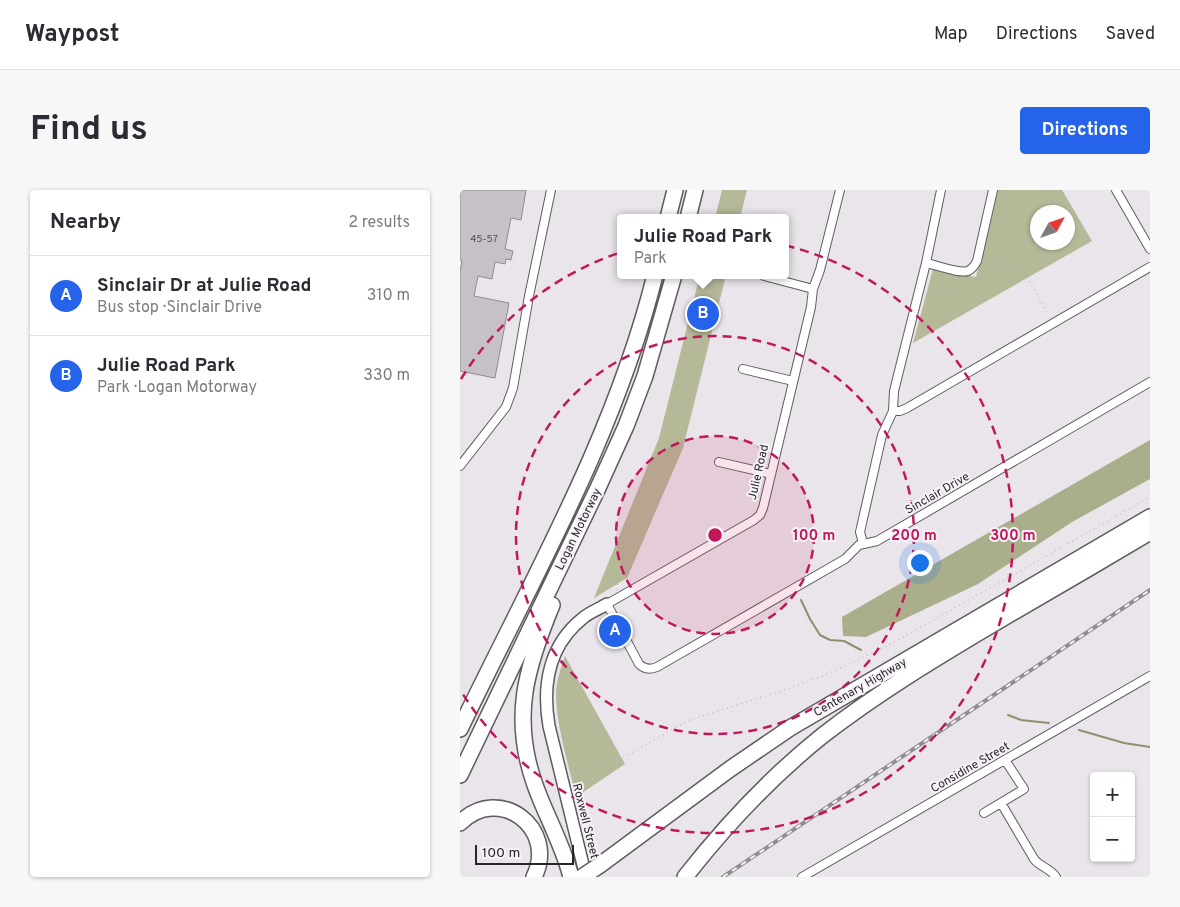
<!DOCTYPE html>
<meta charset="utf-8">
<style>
body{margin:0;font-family:Overpass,sans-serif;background:#f7f7f7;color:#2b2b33}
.controls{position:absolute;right:15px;bottom:15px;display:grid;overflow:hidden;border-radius:5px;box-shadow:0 1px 4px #0004}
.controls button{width:45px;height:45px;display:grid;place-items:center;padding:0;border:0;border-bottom:1px solid #e1e1e2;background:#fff;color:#2b2b33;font:25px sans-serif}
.compass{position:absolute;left:570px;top:15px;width:45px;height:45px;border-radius:50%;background:#fff;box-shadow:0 1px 4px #0004;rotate:50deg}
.scale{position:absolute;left:15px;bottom:12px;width:99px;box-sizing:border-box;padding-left:5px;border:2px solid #29272a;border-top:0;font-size:14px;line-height:18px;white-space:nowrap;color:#29272a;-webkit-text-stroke:4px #f6f2f8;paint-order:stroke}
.you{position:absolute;left:459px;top:372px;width:18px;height:18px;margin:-12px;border:4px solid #fff;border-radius:50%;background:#1a73e8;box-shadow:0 0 0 8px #1a73e833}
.badge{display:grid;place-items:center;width:32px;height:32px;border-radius:50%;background:#2563eb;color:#fff;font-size:16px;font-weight:700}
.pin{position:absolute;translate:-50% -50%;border:2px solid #fff;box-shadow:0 1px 5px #0006}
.popup{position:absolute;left:157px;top:24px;width:172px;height:65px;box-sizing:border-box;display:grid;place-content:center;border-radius:5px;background:#fff;filter:drop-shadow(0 1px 4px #0005);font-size:16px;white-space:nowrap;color:#7c7c81}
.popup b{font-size:19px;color:#2b2b33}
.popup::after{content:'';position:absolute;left:50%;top:100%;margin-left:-10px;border:10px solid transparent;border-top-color:#fff}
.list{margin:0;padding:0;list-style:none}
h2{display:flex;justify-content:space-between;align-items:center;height:65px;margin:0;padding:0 20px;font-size:21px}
h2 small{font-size:16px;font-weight:400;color:#7c7c81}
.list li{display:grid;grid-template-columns:32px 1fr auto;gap:15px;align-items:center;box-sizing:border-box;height:80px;padding:0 20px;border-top:1px solid #e1e1e2}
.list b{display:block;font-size:19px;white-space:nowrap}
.list p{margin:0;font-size:16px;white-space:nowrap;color:#7c7c81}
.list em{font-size:16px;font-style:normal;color:#7c7c81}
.map{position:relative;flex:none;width:690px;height:687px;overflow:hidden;border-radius:5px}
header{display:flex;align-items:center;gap:30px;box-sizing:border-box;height:70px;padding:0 25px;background:#fff;border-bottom:1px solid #e1e1e2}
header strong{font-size:24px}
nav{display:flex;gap:28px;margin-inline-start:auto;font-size:18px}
.intro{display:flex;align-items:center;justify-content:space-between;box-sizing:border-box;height:120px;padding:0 30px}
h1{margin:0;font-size:35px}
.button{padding:12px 22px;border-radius:5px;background:#2563eb;color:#fff;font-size:18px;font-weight:700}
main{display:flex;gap:30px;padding:0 30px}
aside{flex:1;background:#fff;border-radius:5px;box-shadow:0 1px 4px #0004}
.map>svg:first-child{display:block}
.green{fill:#b5b998;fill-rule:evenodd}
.forest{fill:#abae8b}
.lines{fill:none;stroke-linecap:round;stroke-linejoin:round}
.stream{stroke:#8d916e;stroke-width:2}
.building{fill:#c5c1c7;stroke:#8f8b91}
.street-casing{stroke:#5f5b60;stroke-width:10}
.secondary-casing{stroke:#5f5b60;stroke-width:14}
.highway-casing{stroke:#5f5b60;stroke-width:18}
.path{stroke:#aaa6ab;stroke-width:1;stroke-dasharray:1 4;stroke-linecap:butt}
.street{stroke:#fff;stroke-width:8}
.secondary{stroke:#fff;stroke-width:11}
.highway{stroke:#fff;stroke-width:15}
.rail-casing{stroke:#908d91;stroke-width:4}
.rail{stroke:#f6f2f8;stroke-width:2;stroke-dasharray:5.5;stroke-linecap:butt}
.highway-bridge-casing{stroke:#5f5b60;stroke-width:18;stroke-linecap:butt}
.highway-bridge{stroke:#fff;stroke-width:15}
.ring{fill:none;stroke:#c2185b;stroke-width:2.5;stroke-dasharray:9 6}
.labels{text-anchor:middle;stroke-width:4;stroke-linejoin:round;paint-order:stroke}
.number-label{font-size:10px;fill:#504e51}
.street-label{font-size:12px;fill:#29272a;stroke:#f6f2f8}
.centre{fill:#c2185b;stroke:#f6f2f8;stroke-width:2.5}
.ring-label{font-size:15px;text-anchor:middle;font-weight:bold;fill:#c2185b;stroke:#f6f2f8;stroke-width:4;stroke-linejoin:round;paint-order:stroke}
</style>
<header>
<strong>Waypost</strong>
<nav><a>Map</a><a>Directions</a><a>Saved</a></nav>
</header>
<div class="intro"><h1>Find us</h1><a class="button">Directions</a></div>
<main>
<aside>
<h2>Nearby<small>2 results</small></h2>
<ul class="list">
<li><span class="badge">A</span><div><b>Sinclair Dr at Julie Road</b><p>Bus stop · Sinclair Drive</p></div><em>310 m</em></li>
<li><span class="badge">B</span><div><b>Julie Road Park</b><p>Park · Logan Motorway</p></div><em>330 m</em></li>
</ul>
</aside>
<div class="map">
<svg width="690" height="687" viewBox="0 0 690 687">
<rect width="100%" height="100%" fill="#e9e5ea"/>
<path class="green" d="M262 0H287L280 28H255Z
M537 0H602L632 51 453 153 473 79 516 87ZM578 22H608V52H578Z
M240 85H266L223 258 167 388 134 408 199 248Z
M105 466 165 574 116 607C109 576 96 535 96 504 96 491 101 478 105 466Z"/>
<path class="forest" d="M690 250V289L612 332 518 394 406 447 383 446 382 427Z"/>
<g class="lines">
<path class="stream" d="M341 410 350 429 360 445 370 450 384 451 401 460
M548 525 561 530 589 533
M619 540 664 553 690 557"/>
</g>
<path class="building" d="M0 0H66L61 30 51 28 45 59 53 61 51 70 46 69 45 74 35 72 32 89 18 86 14 106 49 113 35 188 0 181V81L2 71 0 70Z"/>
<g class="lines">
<defs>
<path id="street" d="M380 0 360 80 353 99 351 117 303 318 300 325 294 330 147 414 179 474C184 479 190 480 197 477L385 369 399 355 417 351 690 192
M656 0 690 59
M466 73C476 75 500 84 508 81 512 79 515 75 517 71L533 0
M304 86 353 99
M283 179 333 191
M433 221H440L447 218 690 77
M259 272 311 284
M0 276 46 217 53 198 69 106 91 0
M403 353 400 342 422 245 433 221 434 201 466 73 481 0
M541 613 574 669C580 677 590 678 596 687
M524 623 564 599 545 570
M342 687 690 486"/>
<path id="secondary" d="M126 687 89 536C82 495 89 455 123 428 130 422 139 419 147 414"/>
<path id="highway" d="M208 28 215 0
M228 28 235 0
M92 415C66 478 51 528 75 595 86 626 103 655 111 687
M0 539C71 391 155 246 195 85
M0 585 137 300 166 236 185 186 214 85
M0 633C39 594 98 638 74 687
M140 675 270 579 330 538 690 327
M225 687C265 636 311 587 362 546 416 504 474 469 533 434 585 404 638 373 690 342"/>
</defs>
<use href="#street" class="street-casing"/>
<use href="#secondary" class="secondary-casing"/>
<use href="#highway" class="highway-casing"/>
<path class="path" d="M544 0 538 24 540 39V72L550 79 566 75 591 52
M588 0 596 22
M270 28 273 24 277 0
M562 78 589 126
M466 105C483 108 487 108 498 94L520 89C525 81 528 72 539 72
M157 400 160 371 177 341 195 302 200 279 209 262 214 236 242 155 244 141 250 122 249 97 251 85
M110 580 148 572 168 565 227 531 324 500 360 487 394 472 440 449 690 307"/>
<use href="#street" class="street"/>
<use href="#secondary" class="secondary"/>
<use href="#highway" class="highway"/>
<defs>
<path id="rail" d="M263 687 690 400"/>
</defs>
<use href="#rail" class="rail-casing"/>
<use href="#rail" class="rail"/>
<defs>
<path id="highway-bridge" d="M122 687 140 675"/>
</defs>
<use href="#highway-bridge" class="highway-bridge-casing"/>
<use href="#highway-bridge" class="highway-bridge"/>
</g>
<circle cx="255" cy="345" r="99" fill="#c2185b" fill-opacity=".12"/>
<g class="ring">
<circle cx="255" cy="345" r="99"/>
<circle cx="255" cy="345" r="199"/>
<path d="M1 189A298 298 0 1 1 1 501"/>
</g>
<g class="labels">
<g class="number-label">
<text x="24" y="52">45-57</text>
</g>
<g class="street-label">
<text transform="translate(298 282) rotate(-77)" y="4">Julie Road</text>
<text transform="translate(477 303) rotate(-30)" y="4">Sinclair Drive</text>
<text transform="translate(118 339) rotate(-64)" y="4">Logan Motorway</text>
<text transform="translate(400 497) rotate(-30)" y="4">Centenary Highway</text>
<text transform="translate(510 577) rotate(-30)" y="4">Considine Street</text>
<text transform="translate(126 631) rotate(76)" y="4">Roxwell Street</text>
</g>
</g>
<circle cx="255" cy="345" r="8" class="centre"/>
<g class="ring-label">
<text x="354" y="350">100 m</text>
<text x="454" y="350">200 m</text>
<text x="553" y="350">300 m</text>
</g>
</svg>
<div class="controls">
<button>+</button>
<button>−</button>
</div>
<svg class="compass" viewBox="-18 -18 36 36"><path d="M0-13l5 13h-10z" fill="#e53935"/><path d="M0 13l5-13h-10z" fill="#7c7c81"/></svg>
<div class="scale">100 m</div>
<div class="you"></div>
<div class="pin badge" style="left:155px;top:441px">A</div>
<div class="pin badge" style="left:243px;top:124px">B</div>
<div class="popup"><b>Julie Road Park</b>Park</div>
</div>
</main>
